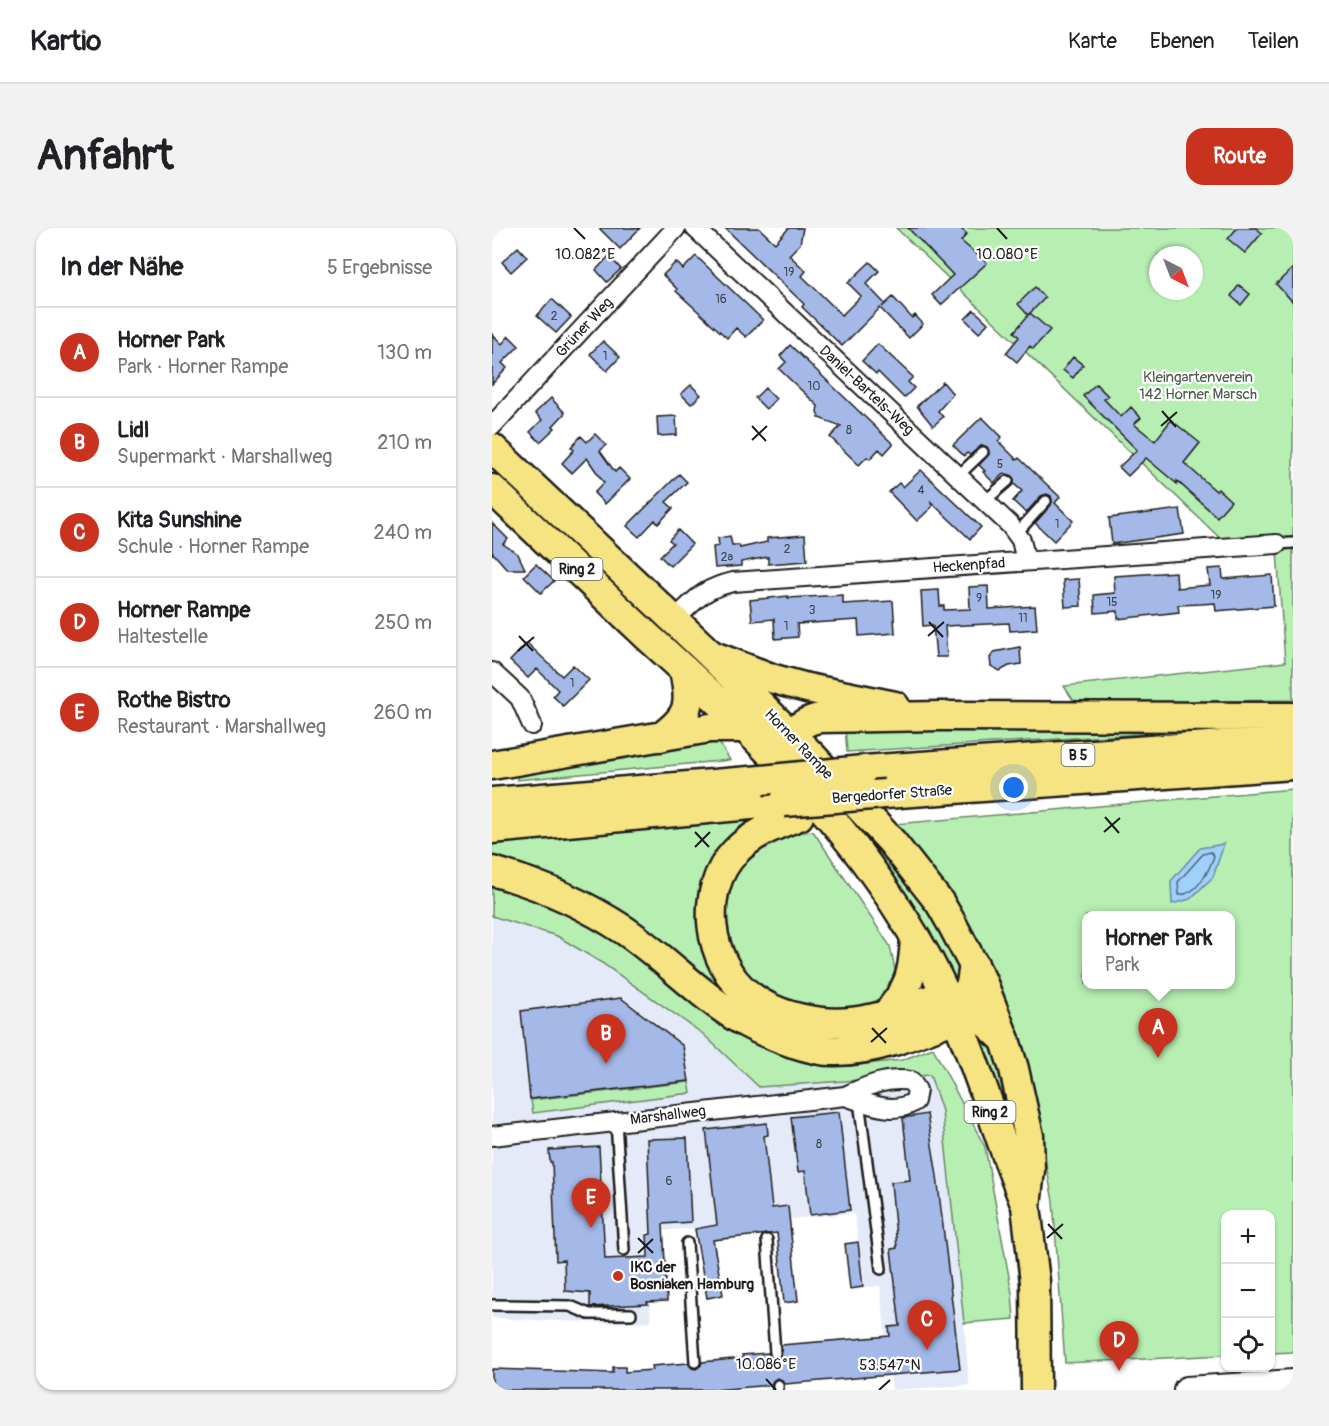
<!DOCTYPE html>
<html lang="de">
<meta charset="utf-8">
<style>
body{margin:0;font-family:Pangolin,sans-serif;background:#f2f2f2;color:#202124}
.controls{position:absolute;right:18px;bottom:18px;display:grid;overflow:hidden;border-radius:12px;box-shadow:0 2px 4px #0004}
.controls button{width:54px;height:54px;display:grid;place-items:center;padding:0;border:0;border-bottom:2px solid #e0e0e0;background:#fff;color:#202124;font:30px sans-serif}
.compass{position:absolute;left:657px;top:18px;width:54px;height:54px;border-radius:50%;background:#fff;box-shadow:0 2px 4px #0004;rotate:138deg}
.you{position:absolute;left:522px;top:560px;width:21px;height:21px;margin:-15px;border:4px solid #fff;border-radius:50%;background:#1a73e8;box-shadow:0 0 0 9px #1a73e833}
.badge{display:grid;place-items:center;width:39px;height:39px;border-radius:50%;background:#c8321e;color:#fff;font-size:20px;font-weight:700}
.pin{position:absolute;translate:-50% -50px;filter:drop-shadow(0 2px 3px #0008)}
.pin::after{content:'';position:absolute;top:32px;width:21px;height:18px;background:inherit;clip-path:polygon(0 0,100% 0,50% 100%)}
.popup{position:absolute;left:590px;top:683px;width:153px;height:78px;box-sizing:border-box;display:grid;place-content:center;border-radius:12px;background:#fff;filter:drop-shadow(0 2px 4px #0005);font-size:20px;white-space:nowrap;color:#757577}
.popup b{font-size:22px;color:#202124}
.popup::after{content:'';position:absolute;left:50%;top:100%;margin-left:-12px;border:12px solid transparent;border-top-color:#fff}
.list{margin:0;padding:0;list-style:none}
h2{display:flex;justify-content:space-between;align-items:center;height:78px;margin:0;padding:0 24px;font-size:26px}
h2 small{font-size:20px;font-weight:400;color:#757577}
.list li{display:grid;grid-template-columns:39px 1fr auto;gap:18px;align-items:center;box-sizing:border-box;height:90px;padding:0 24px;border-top:2px solid #e0e0e0}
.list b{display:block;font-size:22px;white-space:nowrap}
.list p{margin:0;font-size:20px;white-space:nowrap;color:#757577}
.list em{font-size:20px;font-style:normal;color:#757577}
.icon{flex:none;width:33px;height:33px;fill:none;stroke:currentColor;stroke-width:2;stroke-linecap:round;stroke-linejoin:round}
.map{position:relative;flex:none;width:801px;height:1162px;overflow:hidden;border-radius:18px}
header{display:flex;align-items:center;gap:36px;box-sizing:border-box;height:84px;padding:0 30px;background:#fff;border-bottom:2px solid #e0e0e0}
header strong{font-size:28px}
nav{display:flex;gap:33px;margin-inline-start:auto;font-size:21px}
.intro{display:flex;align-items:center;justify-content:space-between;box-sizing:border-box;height:144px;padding:0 36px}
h1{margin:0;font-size:42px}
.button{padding:15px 27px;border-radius:18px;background:#c8321e;color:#fff;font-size:21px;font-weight:700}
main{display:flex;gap:36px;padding:0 36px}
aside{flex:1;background:#fff;border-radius:18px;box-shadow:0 2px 4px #0004}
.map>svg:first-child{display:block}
.built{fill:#e4eaf8}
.green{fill:#b7efb3;stroke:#6a8668;stroke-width:1.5;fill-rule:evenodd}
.water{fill:#9fd1fc;stroke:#6b89a2;stroke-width:1.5}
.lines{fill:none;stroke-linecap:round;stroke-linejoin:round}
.shore{stroke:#506476;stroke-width:1.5}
.building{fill:#a4b9e7;stroke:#1c1c1c;stroke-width:1.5}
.service-casing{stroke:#1c1c1c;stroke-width:14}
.minor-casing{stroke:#1c1c1c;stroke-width:22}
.secondary-casing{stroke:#1c1c1c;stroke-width:30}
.primary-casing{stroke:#1c1c1c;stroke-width:33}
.trunk-casing{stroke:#1c1c1c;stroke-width:33}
.service{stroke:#fff;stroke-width:9}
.minor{stroke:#fff;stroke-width:18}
.secondary{stroke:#fff;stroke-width:26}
.primary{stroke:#f6e381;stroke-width:28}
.trunk{stroke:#f6e381;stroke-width:28}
.trunk-bridge-casing{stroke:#1c1c1c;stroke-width:33;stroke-linecap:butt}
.trunk-bridge{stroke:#f6e381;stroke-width:28}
.ticks{fill:none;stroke:#1c1c1c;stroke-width:2}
.poi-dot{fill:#c8321e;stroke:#fff;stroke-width:2}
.labels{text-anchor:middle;stroke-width:4.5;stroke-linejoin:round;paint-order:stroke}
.number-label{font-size:12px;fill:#3e434f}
.shield{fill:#fff;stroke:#606060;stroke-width:1.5}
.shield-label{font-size:14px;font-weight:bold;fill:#1c1c1c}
.street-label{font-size:15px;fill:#1c1c1c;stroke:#fff}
.park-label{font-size:15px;fill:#4a5b49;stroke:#fff}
.poi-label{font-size:15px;font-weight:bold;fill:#1c1c1c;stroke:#fff;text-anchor:start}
.ticks-label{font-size:15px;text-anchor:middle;fill:#1c1c1c;stroke:#fff;stroke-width:4.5;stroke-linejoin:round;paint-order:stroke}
</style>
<header>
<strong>Kartio</strong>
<nav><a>Karte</a><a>Ebenen</a><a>Teilen</a></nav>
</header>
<div class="intro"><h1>Anfahrt</h1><a class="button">Route</a></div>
<main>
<aside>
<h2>In der Nähe<small>5 Ergebnisse</small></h2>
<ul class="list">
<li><span class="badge">A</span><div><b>Horner Park</b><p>Park · Horner Rampe</p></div><em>130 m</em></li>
<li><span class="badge">B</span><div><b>Lidl</b><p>Supermarkt · Marshallweg</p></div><em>210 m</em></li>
<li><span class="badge">C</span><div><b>Kita Sunshine</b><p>Schule · Horner Rampe</p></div><em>240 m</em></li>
<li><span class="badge">D</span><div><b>Horner Rampe</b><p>Haltestelle</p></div><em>250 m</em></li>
<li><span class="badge">E</span><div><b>Rothe Bistro</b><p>Restaurant · Marshallweg</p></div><em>260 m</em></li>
</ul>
</aside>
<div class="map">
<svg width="801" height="1162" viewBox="0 0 801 1162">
<rect width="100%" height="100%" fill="#fff"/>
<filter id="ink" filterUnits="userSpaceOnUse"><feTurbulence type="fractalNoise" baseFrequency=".0167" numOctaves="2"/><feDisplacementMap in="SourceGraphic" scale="12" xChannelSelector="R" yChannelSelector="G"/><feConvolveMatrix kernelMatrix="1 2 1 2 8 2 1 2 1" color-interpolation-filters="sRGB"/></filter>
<g filter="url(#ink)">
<path class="built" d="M0 688 65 708 110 735 211 806 267 859 438 847 450 882 468 1037 477 1157 400 1162 388 1058 373 1059 362 985 266 994 268 1007 221 1013 219 999 153 1004 159 1094 115 1095 0 1090Z"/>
<path class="green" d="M404 0H801V472L583 475 572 458 793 434 784 310 731 313ZM666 27H702V63H666Z
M660 498 665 505 355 524 353 500Z
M225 511 238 532 25 552 26 543Z
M801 561V1124L779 1125 778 986H734L733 1127 573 1135 561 973 540 863 522 798 498 735 449 653 402 596ZM594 688H738V756H594Z
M267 590 222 638 246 768 239 775 0 633V616Z
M371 597 452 704 469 737V755L461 759 358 602Z
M321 603 398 718 403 742 399 756 402 760 384 781 332 785 268 764 242 735 230 699 231 662 245 639 271 617 295 606Z
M0 659 32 664 100 696 287 825 356 838 410 832 441 820 493 919 520 1065 522 1091 472 1095 450 883 438 847 267 859 211 806 110 735 65 708 0 688Z
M477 798 495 810 506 841 523 921Z
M197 854 199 865 41 885 39 872Z"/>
<path class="water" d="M732 616 721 649 698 671 680 676 679 653 708 620Z"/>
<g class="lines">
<path class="shore" d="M719 624 722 628C717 643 705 667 687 667L686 654 711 626Z"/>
</g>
<path class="building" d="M107 0H148L128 21Z
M233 0H267L283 15 297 0H311L308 16 297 27 314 43 310 48 350 87 369 68 356 55 378 34 387 43 374 56 393 76 390 79 401 69 420 90 423 87 431 96 417 110 388 80 350 118 310 79 312 76Z
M416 0H468L475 6 469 13 495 35 449 77 440 67 461 47Z
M745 0H764L770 5 753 25 736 11Z
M26 19 35 29 19 44 10 34Z
M117 28 129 41 115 54 104 42Z
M204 28 271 92 254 109 244 100 235 110 184 63 185 61 171 47 184 34 191 41Z
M801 40V74L784 56Z
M747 57 758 66 749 77 739 68Z
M543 59 553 70 536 87 526 76Z
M60 71 79 89 64 105 45 88Z
M482 82 496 95 487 105 473 91Z
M538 85 558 102 541 121 538 118 525 134 514 125 527 109 522 104Z
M0 106 10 116 17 108 27 118 10 135 15 140 0 156Z
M111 113 128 129 115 143 98 126Z
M386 116 421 149 416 154 422 160 412 170 386 144 384 146 370 133Z
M298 117 401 216 392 226 387 221 378 231 375 229 367 237 338 209 349 198 327 190 325 184 326 178 287 141 294 134 288 128Z
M581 129 591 137 581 150 571 142Z
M451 154 461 166 446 183 451 189 441 198 425 178Z
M604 156 616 168 612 171 629 189 639 179 649 190 642 196 663 213 679 192 708 215 692 235 724 263 726 261 739 273 725 289 685 253V256L654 230 636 248 627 239 645 222 591 168Z
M199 157 209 167 199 176 189 166Z
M273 160 284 171 274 181 263 170Z
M59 170 73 185 61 198 63 200 48 214 38 204 50 192 43 185Z
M184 188 185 207 166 208 165 189Z
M490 189 510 209 506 213 525 232 527 230 568 269 563 275 581 293 562 313 543 295 559 277V268L555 266 549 268 534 285 521 273 530 263 522 256 521 248 512 245 502 255 491 244 493 243 487 237 497 226 495 219 489 218 478 227 475 225 472 228 461 217Z
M103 206 114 217 108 223 123 244 127 240 138 251 113 276 102 265 112 255 95 230 80 245 70 235 82 222 79 219 89 208 95 214Z
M429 242 489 299 478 311 439 274 440 279 425 293 397 264 407 255 411 259Z
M187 246 195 254 174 274 181 280 166 296 163 292 147 309 135 298Z
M688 281 692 306 620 316 617 290Z
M0 295 16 311 11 316 26 326 33 341H15L1 325 0 327Z
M186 302 200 316 178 338 168 328 181 315 177 312Z
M313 307 315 333 276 336V329L249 334V338L223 340 221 319 227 318 226 310 238 308 240 317H247L248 320 275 314V310Z
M44 336 62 353 49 365 32 348Z
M730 340 731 351 780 347 782 378 724 383 723 375 709 376 686 377 687 384 626 391V383L603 385 602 367 623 365 622 348 684 344 685 360 718 357 716 341Z
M587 351 589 378 573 379 571 352Z
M496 358 497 381 543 378 545 401 518 403 517 395 453 398 455 429H444L441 397 431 398 429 363 447 362 448 378H452V382L478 381 477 359Z
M351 367V376L401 373 403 405 367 408 366 392 305 396 306 409 283 411 282 391 260 393 258 372 296 368V370Z
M35 415 70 448 81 437 97 452 71 478 61 468 66 462 45 441 36 450 18 433Z
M528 419 529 436 517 438 508 443 499 438 498 430 502 424Z
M129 770 191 818 197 853 38 871 29 783Z
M347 884 358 982 318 987 313 943 306 944 299 889Z
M435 886 445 948 468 1141 293 1156 290 1152 285 1150 281 1153 279 1157 223 1162H0V1141L121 1145V1139H133V1144L161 1142 160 1138 196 1135 200 1140 204 1141 209 1137 210 1134 251 1130 250 1127 276 1125 278 1129 284 1132 289 1127V1117L398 1108 397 1099 408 1098 399 1021 405 1020 399 954 418 952 411 890Z
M275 895 276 907 272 908 280 980 296 978 306 1073 292 1075 285 1005 221 1012 231 1067 215 1070 203 1001 225 997 214 902Z
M195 910 199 994 171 996 175 1073 155 1074 156 1076 98 1079V1065L73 1063 72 1032 64 1033 60 934H58L57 922 107 919 113 1031 156 1029 155 1007 159 1006 155 911Z
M366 1014 371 1059 358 1061 353 1016Z"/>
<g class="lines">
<defs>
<path id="service" d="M466 248 491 224
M493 273 516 253
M525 305 554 273
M785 316 801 315
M367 873 389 1041
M124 893 132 1022
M275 1012 283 1125
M195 1015 203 1134
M0 1077 78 1078 97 1086H139
M286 1157V1162"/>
<path id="minor" d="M203 0 518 297 529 312 534 333
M0 198 184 0
M182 392C204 372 210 361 241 354L785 316
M0 444 28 470 40 497
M0 908 353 868C375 858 394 849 419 853L425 862 423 873C403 888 374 875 353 868"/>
<path id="secondary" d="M695 1162 801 1155"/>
<path id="primary" d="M0 220 219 427 321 529 400 614 448 675 460 696 490 753 513 812 522 841 537 908 538 942 534 978 543 1054 544 1162
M0 261C52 310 103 359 155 408 218 465 280 523 336 587 373 630 409 683 437 733 478 808 500 894 532 973"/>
<path id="trunk" d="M219 427 282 451 315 460 403 478
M169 509C199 487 199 476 192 442
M0 537 218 500H253L298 507
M293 540C283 517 306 493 328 490L449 488 801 489
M371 542 801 512
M393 566 801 537
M0 574 270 552
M307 588C284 597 261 605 243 624 206 662 215 735 257 767 277 783 304 791 329 794 373 799 412 781 453 766L489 790 513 812
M0 601 292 574
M0 643C47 656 91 675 132 702 172 729 206 766 247 791 264 801 283 809 301 815 315 819 331 824 345 823 387 822 425 805 463 790L479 756 482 736
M393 788C418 759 421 747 423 710"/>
</defs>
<use href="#service" class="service-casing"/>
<use href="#minor" class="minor-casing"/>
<use href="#secondary" class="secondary-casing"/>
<use href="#primary" class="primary-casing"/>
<use href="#trunk" class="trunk-casing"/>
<use href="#service" class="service"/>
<use href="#minor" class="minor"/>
<use href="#secondary" class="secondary"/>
<use href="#primary" class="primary"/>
<use href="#trunk" class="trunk"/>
<defs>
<path id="trunk-bridge" d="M270 552 371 542
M292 574 393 566"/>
</defs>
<use href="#trunk-bridge" class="trunk-bridge-casing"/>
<use href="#trunk-bridge" class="trunk-bridge"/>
</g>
</g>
<path class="ticks" d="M82 0 93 11M505 0 515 11M670 183 684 199M260 198 274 213M669 198 685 184M260 212 275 198M437 394 451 409M27 408 41 423M436 408 452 394M26 423 42 409M613 589 627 605M203 604 217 619M612 604 628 590M203 619 218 604M380 800 394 815M379 814 395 800M556 996 570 1011M146 1010 161 1025M555 1010 571 996M146 1025 161 1011M274 1151 284 1162M387 1162 398 1152"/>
<circle class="poi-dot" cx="126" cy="1048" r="6"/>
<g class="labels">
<g class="number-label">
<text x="297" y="48">19</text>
<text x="229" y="75">16</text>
<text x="62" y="92">2</text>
<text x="113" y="132">1</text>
<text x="322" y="162">10</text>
<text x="357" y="206">8</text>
<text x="508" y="240">5</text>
<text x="429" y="266">4</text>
<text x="565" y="300">1</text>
<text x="295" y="325">2</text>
<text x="235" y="333">2a</text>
<text x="724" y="371">19</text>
<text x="487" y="374">9</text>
<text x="620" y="378">15</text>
<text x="320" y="386">3</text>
<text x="531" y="394">11</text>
<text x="294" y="402">1</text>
<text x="80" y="459">1</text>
<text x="327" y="920">8</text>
<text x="177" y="957">6</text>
</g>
<g class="shield">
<rect x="59.5" y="330" width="51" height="22" rx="4.5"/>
<rect x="569.5" y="516" width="33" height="22" rx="4.5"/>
<rect x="472.5" y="873" width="51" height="22" rx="4.5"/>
</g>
<g class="shield-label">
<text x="85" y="346">Ring 2</text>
<text x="586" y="532">B 5</text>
<text x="498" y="889">Ring 2</text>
</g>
<g class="street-label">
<text transform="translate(92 99) rotate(-47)" y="5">Grüner Weg</text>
<text transform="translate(375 162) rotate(43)" y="5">Daniel-Bartels-Weg</text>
<text transform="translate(477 337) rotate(-4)" y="5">Heckenpfad</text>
<text transform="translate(307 516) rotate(46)" y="5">Horner Rampe</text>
<text transform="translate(400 566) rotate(-4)" y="5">Bergedorfer Straße</text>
<text transform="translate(176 887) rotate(-7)" y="5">Marshallweg</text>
</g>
<g class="park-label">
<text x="706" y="154">Kleingartenverein<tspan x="706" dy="17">142 Horner Marsch</tspan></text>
</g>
<g class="poi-label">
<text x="138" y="1044">IKC der<tspan x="138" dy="17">Bosniaken Hamburg</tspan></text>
</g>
</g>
<g class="ticks-label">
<text x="93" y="31">10.082°E</text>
<text x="515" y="31">10.080°E</text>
<text x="274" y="1141">10.086°E</text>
<text x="398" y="1142">53.547°N</text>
</g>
</svg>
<div class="controls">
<button>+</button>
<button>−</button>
<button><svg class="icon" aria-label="locate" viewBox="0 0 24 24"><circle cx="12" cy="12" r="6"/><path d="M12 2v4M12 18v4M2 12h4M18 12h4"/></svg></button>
</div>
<svg class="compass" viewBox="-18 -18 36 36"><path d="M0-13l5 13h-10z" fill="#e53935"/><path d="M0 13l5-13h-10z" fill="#757577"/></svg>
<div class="you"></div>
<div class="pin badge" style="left:666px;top:830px">A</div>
<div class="popup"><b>Horner Park</b>Park</div>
<div class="pin badge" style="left:114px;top:836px">B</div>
<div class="pin badge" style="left:435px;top:1122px">C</div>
<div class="pin badge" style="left:627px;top:1143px">D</div>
<div class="pin badge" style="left:99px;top:1000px">E</div>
</div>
</main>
